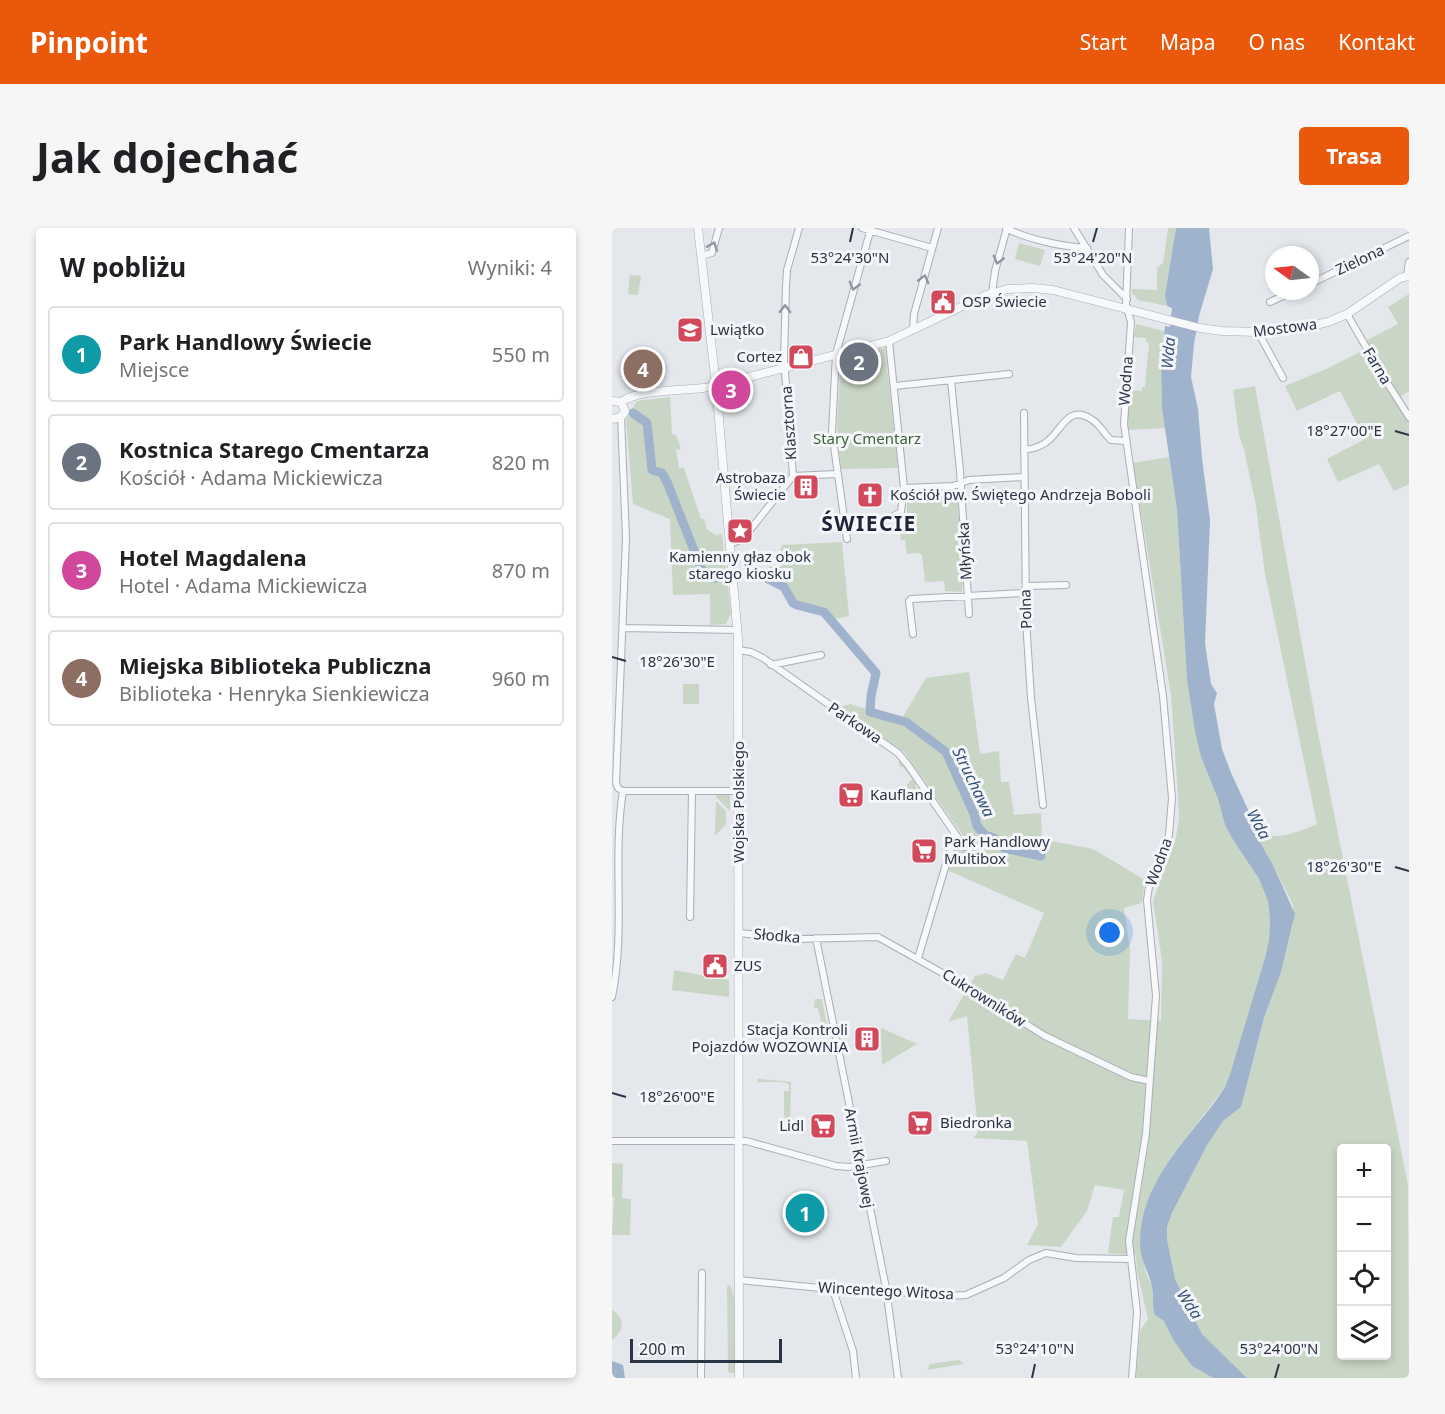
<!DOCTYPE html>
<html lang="pl">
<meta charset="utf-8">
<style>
body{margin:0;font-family:"Noto Sans",sans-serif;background:#f6f6f6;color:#202124}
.controls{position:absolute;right:18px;bottom:18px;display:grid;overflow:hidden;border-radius:6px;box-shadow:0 3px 9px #0003}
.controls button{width:54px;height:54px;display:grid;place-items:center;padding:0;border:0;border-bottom:2px solid #e0e0e0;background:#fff;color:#202124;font:30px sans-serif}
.compass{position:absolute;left:653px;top:18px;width:54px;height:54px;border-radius:50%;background:#fff;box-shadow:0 3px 9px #0003;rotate:285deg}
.scale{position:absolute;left:18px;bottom:15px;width:152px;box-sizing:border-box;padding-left:6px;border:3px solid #2b3445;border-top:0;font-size:16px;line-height:21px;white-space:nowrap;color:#2b3445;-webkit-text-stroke:4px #f4f6f9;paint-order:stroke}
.you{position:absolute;left:498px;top:705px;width:21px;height:21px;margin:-15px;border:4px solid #fff;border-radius:50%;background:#1a73e8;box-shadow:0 0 0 9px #1a73e833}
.badge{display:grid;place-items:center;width:39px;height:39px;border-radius:50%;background:#ea580c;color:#fff;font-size:20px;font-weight:700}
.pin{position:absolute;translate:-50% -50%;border:3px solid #fff;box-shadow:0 2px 6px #0006}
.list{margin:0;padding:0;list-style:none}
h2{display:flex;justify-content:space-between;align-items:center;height:78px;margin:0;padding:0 24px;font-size:26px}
h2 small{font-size:20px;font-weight:400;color:#757577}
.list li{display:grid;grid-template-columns:39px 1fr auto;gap:18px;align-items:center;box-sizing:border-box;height:96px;margin:0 12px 12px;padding:0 12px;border:2px solid #e0e0e0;border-radius:6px}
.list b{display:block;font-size:22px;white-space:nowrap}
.list p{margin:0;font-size:20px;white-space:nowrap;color:#757577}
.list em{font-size:20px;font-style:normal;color:#757577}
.icon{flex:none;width:33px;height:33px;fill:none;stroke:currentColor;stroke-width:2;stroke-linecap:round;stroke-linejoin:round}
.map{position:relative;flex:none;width:797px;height:1150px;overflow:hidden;border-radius:6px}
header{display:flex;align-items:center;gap:36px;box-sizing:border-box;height:84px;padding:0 30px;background:#ea580c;color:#fff}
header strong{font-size:28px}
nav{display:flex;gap:33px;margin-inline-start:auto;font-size:21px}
.intro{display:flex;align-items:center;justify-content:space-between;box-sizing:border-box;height:144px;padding:0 36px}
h1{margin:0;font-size:42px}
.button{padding:15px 27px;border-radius:6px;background:#ea580c;color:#fff;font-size:21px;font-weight:700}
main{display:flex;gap:36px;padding:0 36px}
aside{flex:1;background:#fff;border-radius:6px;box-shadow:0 3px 9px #0003}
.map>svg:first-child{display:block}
.green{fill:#c9d6c5;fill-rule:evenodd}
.water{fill:#9fb4cc}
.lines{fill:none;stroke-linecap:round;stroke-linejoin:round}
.river{stroke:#9fb4cc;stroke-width:9}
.minor-casing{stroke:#a9aeb7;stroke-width:8}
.tertiary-casing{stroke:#a9aeb7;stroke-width:9}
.minor{stroke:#f7f8fa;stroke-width:6}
.tertiary{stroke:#f7f8fa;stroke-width:8}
.oneway{stroke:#9196a0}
.ticks{fill:none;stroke:#2b3445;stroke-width:2}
.labels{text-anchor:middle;stroke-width:6;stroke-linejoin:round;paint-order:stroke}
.street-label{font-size:15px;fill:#2b3445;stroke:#f4f6f9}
.poi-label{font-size:15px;fill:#2b3445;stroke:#f4f6f9;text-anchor:start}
.park-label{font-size:15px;fill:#3f6138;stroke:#f4f6f9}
.water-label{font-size:16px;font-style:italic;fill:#34527a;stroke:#f4f6f9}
.district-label{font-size:21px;font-weight:bold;letter-spacing:1.5px;fill:#1d2536;stroke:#f4f6f9}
.ticks-label{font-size:15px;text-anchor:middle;fill:#2b3445;stroke:#f4f6f9;stroke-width:6;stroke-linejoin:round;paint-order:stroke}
</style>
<header>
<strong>Pinpoint</strong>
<nav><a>Start</a><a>Mapa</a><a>O nas</a><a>Kontakt</a></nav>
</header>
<div class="intro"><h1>Jak dojechać</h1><a class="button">Trasa</a></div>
<main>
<aside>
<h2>W pobliżu<small>Wyniki: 4</small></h2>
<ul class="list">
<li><span class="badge" style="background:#0f9aa8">1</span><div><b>Park Handlowy Świecie</b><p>Miejsce</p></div><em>550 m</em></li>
<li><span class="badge" style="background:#6b7280">2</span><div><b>Kostnica Starego Cmentarza</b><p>Kościół · Adama Mickiewicza</p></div><em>820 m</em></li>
<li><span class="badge" style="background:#d1479c">3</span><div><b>Hotel Magdalena</b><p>Hotel · Adama Mickiewicza</p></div><em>870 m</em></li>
<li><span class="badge" style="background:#8d6e63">4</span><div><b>Miejska Biblioteka Publiczna</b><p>Biblioteka · Henryka Sienkiewicza</p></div><em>960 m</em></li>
</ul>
</aside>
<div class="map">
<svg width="797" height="1150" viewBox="0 0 797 1150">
<rect width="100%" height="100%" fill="#e4e7ec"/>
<path class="green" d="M556 0H564L553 67 555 78 526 72 520 65V61L545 62V40L551 35Z
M407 15 433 22 428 38 403 31Z
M18 47 29 48 26 67 16 66Z
M797 66V163L788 169 797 183V256L782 263 767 236 726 254 715 231 753 211 728 163 685 183 673 158 714 141 752 122 749 115 786 96 776 79Z
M524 96 552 103C548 135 548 169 554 200L516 202 513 181 516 162 530 163V159H533L537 115 534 114V110L522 109Z
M273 120 286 240 229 241 225 200 229 129Z
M643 158 706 505 796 957 797 1150H635L590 1106 563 1051 555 1011V999L560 985 594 919 611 893 629 879 652 790 669 744 681 696V677L661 637 644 607 650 603C664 615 690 602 705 596L653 346 644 278 632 221 627 207 621 162ZM730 920H774V1128H730Z
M58 169 60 206 64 207 69 221 64 222 67 240H72L89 291H92L95 301 103 307 110 306 119 385 114 396 98 397V366L61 367 58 291 21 276 14 191 25 173Z
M557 229 565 282 575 452 589 529 606 571 613 597 621 612 647 651 656 673 658 692 657 712 653 730 628 818 613 859 560 928 532 984 528 1016 534 1045 540 1059 543 1087 552 1093 580 1138 601 1150H524L528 1103 536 1091 525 1043 524 1027 496 1025 501 989H507L512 962 483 957 475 983 449 1019 415 1017 426 996 415 913 361 910 366 904 355 788 336 794 363 748 374 745 391 752 404 726 413 730 432 685 335 642 344 617 355 623 359 619 292 524 228 479 238 476 289 492 314 450 357 444 368 526 387 523 389 554H397L402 587 429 585 430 611 481 621 533 652 530 675 512 680 518 721 516 791 549 793 550 733 541 673 564 609 567 590 566 568 559 467 521 235Z
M341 261 345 263 351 347 350 364 333 363 332 353 313 354 310 327 306 325 295 326 293 312H289L286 291H291L293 287H295V267L298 264Z
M230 314 237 388 224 391 212 381 185 373 174 358 157 349V339L170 338 167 328 170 317Z
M71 456H87V476H71Z
M286 529 303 552 305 564 294 562 295 557 300 551 291 539H288Z
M104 566 118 567V583L104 569Z
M104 573 114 583V596L103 608Z
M62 742 117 752V769L60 762Z
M203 771H210L216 804H208V798H210L206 780H202Z
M269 800 305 816 270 837Z
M148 851 179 854 178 894 175 893 172 887V863H177V856L170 854H145L146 851Z
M0 935 11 936 10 970 19 971 18 1007H0L2 969H0Z
M118 1056 123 1073V1145H117L116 1143 115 1059Z
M0 1082C14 1090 12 1104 0 1112Z
M347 1132 352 1136 315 1142 318 1136Z"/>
<path class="water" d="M564 0H597L601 41 587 88 582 116 579 149 586 181 590 230 598 292 593 415 599 456 605 465 602 476 610 521 620 547 640 590 644 607 661 637 683 686 669 744 652 790 629 879 611 893 594 919 560 985 555 999V1011L563 1051 590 1106 635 1150H601L580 1138 562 1113 552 1093 543 1087C540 1078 542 1069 540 1059 537 1044 528 1032 528 1015 528 956 572 915 605 871L613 859 619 843 653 730 657 712 658 692 656 673 647 651 621 612 613 597 606 571 589 529 583 503 575 452 565 282 550 180 549 136 553 98 558 99 560 80 555 78 553 67Z
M0 1133 11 1137 13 1150H0Z"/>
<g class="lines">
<path class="river" d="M21 185 35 195 40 242 50 245 55 254 89 340C95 351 100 351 112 349
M140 347 146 346 172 359 181 375 185 377 212 384 264 445 259 468 258 484 294 494 334 524 362 586 365 598 373 607 382 610 392 620 429 628"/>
<defs>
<path id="minor" d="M250 0 320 20
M394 0C414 11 452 19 475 20
M462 0 491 47 515 71
M517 0 514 77 519 94 512 196 551 468 560 570 557 607 549 630 538 652 535 672 544 768 534 905 517 1013 525 1084 520 1150
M89 28 100 25 107 0
M795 47 797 34
M698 56 797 8
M380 65 383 43 395 0
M658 74 682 63
M735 86 769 145 797 189
M301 102 302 86 326 0
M646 104 671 150
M277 113 292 260 289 284 283 287
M339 153 348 243 357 386
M283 158 397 146
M412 185 414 392 419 470 431 577
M9 189 14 310 4 555 6 560 11 563
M412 222C422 221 431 218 438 211 451 199 457 177 479 191 488 196 492 206 499 212L514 213
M181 248 172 131 174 58 175 42 187 0
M292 260 341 258 357 252 412 249
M235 311 220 204 224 126 259 0
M118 316 128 312 134 307 181 248 225 246
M11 400 126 402
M301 406 297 373 299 371 413 365 416 358 454 357
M126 422 139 424 151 430 286 525 296 537 342 604 341 613 306 730
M159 437 209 427
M11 563H127
M342 604 353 619
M78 689 80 563
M127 705 184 711 266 709 359 761 433 808 519 849 538 853
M204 710 274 1060 286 1150
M0 769C14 701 0 631 11 563
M0 913H134L224 938 237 939 274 933
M127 1052 259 1065 275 1063 333 1068 354 1067 392 1050 417 1032 434 1025 464 1030 518 1031
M221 1062 241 1123 244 1150
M89 1150 90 1045"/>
<path id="tertiary" d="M86 0 104 157 126 410 127 1150
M0 173 9 174 13 183 9 189 0 191
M9 174C28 161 68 163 91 160 99 159 107 157 114 155L277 113 374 67 396 61 421 60 441 62 588 100 610 103 646 104 690 100 716 94 735 86 788 50 797 48"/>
</defs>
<use href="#minor" class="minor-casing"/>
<use href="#tertiary" class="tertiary-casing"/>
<use href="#minor" class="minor"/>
<use href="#tertiary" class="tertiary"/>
</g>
<defs><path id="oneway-chevron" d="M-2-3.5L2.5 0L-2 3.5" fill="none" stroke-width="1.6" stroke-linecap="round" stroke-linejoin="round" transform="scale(1.5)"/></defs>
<g class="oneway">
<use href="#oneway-chevron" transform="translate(101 18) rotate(-68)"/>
<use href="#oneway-chevron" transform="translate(386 32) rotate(106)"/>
<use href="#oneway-chevron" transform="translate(312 51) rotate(-75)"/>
<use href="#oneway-chevron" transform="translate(242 58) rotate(106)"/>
<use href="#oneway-chevron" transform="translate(173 81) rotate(-89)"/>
</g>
<path class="ticks" d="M238 14 241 0M481 14 485 0M783 203 797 207M0 429 14 433M783 639 797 643M0 865 14 869M420 1150 423 1136M663 1150 667 1136"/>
<defs>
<symbol id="civic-square" viewBox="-11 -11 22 22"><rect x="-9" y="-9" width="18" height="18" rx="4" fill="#d1495b" stroke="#f4f6f9"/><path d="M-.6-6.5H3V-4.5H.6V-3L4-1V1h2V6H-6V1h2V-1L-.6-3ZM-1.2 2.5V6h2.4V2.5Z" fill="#fff"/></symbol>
<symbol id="school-square" viewBox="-11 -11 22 22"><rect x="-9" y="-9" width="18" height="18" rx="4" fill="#d1495b" stroke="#f4f6f9"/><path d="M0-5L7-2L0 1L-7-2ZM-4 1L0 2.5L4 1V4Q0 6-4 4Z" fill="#fff"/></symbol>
<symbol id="shop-square" viewBox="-11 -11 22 22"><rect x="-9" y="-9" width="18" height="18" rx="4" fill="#d1495b" stroke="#f4f6f9"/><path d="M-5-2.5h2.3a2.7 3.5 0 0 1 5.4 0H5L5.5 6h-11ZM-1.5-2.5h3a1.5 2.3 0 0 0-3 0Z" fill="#fff"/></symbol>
<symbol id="building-square" viewBox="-11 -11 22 22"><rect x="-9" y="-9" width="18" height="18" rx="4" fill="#d1495b" stroke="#f4f6f9"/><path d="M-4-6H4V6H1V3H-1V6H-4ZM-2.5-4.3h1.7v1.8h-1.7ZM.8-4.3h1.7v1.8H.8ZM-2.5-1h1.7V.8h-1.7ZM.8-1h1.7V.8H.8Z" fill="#fff"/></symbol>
<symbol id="church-square" viewBox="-11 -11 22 22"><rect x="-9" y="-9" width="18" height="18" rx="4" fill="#d1495b" stroke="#f4f6f9"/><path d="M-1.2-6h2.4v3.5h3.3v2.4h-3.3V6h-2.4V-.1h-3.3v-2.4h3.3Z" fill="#fff"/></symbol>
<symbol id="sight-square" viewBox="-11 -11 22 22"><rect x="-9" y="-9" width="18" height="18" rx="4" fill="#d1495b" stroke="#f4f6f9"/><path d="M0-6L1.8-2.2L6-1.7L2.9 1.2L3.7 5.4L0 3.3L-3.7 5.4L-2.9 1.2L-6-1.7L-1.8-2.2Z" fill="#fff"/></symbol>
<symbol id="supermarket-square" viewBox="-11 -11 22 22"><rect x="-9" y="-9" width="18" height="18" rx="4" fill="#d1495b" stroke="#f4f6f9"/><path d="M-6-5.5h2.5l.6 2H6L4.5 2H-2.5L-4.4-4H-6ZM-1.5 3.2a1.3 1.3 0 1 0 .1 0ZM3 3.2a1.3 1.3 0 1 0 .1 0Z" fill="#fff"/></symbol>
</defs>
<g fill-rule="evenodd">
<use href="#civic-square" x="316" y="59" width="30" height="30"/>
<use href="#school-square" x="63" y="87" width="30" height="30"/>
<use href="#shop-square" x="174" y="114" width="30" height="30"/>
<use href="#building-square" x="179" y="244" width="30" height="30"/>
<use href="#church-square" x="243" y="252" width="30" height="30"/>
<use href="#sight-square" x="113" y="288" width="30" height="30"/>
<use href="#supermarket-square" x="224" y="552" width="30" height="30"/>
<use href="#supermarket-square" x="297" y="608" width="30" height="30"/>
<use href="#civic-square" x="88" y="723" width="30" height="30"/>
<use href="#building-square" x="240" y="796" width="30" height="30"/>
<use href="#supermarket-square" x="293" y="880" width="30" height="30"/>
<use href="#supermarket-square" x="196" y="883" width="30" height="30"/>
</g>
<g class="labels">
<g class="street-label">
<text transform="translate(748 32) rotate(-25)" y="5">Zielona</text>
<text transform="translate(673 100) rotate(-7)" y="5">Mostowa</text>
<text transform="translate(765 138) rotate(59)" y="5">Farna</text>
<text transform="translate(514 153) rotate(-86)" y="5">Wodna</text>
<text transform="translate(177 195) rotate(-94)" y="5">Klasztorna</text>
<text transform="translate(353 323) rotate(-93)" y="5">Młyńska</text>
<text transform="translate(414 381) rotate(-92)" y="5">Polna</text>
<text transform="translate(243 495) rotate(34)" y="5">Parkowa</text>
<text transform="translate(127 574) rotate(-90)" y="5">Wojska Polskiego</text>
<text transform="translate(547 634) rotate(-70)" y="5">Wodna</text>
<text transform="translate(165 708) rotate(5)" y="5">Słodka</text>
<text transform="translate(372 770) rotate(32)" y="5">Cukrowników</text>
<text transform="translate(247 930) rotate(79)" y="5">Armii Krajowej</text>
<text transform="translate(274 1063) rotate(3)" y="5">Wincentego Witosa</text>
</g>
<g class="poi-label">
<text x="350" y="79">OSP Świecie</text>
<text x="98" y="107">Lwiątko</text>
<text x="170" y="134" text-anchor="end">Cortez</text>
<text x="174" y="255" text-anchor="end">Astrobaza<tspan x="174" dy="17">Świecie</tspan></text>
<text x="278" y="272">Kościół pw. Świętego Andrzeja Boboli</text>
<text x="128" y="334" text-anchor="middle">Kamienny głaz obok<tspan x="128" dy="17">starego kiosku</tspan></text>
<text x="258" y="572">Kaufland</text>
<text x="332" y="619">Park Handlowy<tspan x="332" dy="17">Multibox</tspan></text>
<text x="122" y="743">ZUS</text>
<text x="236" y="807" text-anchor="end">Stacja Kontroli<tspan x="236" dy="17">Pojazdów WOZOWNIA</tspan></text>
<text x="328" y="900">Biedronka</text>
<text x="192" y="903" text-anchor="end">Lidl</text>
</g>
<g class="park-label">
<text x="255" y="216">Stary Cmentarz</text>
</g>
<g class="water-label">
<text transform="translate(556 125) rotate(-85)" y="6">Wda</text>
<text transform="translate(362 554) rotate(64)" y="6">Struchawa</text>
<text transform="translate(647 596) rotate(62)" y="6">Wda</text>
<text transform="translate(578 1076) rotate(57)" y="6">Wda</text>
</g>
<g class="district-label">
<text x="257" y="303">ŚWIECIE</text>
</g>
</g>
<g class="ticks-label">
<text x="481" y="35">53°24'20"N</text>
<text x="238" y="35">53°24'30"N</text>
<text x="732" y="208">18°27'00"E</text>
<text x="65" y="439">18°26'30"E</text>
<text x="732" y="644">18°26'30"E</text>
<text x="65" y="874">18°26'00"E</text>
<text x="423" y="1126">53°24'10"N</text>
<text x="667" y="1126">53°24'00"N</text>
</g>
</svg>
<div class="controls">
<button>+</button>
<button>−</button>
<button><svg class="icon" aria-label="locate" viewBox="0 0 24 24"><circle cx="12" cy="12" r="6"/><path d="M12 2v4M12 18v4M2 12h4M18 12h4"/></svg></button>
<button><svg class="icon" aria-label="layers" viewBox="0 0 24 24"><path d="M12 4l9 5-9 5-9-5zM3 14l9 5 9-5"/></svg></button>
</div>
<svg class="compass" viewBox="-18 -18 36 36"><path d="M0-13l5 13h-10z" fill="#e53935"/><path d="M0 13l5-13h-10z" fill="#757577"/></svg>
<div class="scale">200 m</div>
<div class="you"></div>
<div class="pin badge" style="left:193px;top:985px;background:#0f9aa8">1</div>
<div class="pin badge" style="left:247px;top:134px;background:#6b7280">2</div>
<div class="pin badge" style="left:119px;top:162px;background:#d1479c">3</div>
<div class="pin badge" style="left:31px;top:141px;background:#8d6e63">4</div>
</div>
</main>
